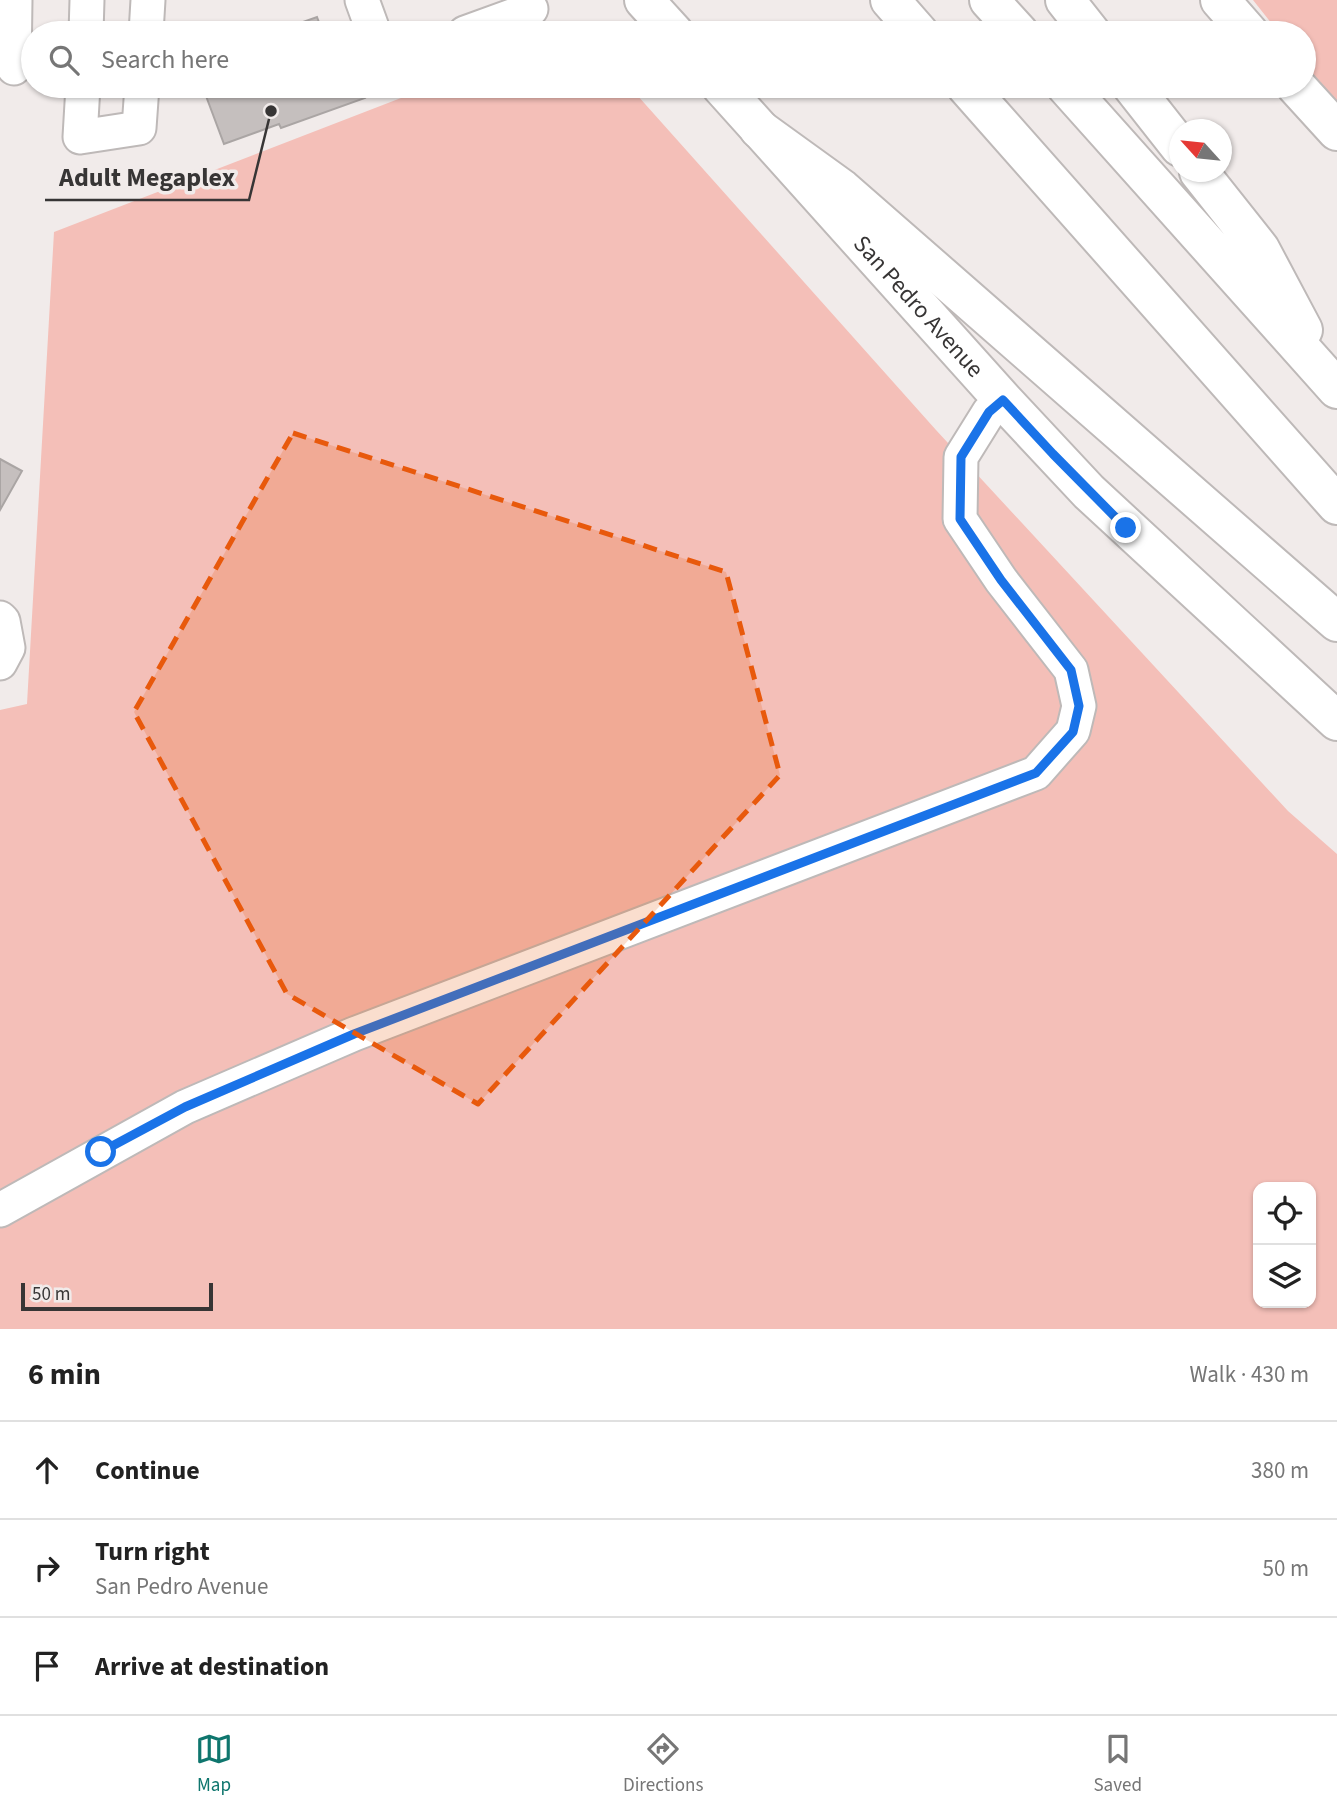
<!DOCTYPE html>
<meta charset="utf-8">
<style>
body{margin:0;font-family:"Source Sans 3",sans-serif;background:#f2f2f2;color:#222}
.controls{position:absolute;right:21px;bottom:21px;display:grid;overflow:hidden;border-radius:14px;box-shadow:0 2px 5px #0004}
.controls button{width:63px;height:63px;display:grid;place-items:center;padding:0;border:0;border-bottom:2px solid #e0e0e0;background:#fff;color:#222;font:35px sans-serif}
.compass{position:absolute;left:1169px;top:119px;width:63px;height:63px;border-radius:50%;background:#fff;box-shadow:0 2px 5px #0004;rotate:297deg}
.scale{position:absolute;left:21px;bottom:18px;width:192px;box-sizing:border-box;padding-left:7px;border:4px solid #373535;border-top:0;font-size:19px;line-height:24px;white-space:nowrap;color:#373535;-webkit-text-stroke:5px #f1ebea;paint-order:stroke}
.stop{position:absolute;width:21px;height:21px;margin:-16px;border:5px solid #1a73e8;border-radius:50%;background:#fff}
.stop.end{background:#1a73e8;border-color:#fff;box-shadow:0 2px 7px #0008}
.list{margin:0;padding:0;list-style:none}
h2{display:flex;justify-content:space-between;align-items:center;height:91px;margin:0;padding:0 28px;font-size:30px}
h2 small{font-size:23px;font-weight:400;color:#767676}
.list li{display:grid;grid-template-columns:46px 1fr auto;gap:21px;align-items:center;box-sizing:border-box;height:98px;padding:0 28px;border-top:2px solid #e0e0e0}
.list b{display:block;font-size:26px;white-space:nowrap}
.list p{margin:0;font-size:23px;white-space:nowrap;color:#767676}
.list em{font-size:23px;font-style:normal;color:#767676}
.icon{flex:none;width:38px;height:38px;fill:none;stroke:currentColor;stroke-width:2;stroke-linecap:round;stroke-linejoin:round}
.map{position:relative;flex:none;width:1337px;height:1329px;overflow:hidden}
.search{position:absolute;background:#fff;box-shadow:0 2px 5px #0004;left:21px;right:21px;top:21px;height:77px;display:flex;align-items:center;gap:18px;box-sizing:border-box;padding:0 24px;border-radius:38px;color:#767676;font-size:26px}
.sheet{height:385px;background:#fff}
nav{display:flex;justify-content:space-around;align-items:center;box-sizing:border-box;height:98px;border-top:2px solid #e0e0e0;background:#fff;font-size:19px;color:#767676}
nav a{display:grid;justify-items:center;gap:4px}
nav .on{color:#0f766e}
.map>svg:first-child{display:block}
.green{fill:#f4bfb8;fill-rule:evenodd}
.building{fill:#c5bfbe;stroke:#aaa5a4;stroke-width:2}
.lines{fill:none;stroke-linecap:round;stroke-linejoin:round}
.minor-casing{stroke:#beb9b8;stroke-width:37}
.major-casing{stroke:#beb9b8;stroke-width:42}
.highway-casing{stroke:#beb9b8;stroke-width:42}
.minor{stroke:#fff;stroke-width:33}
.major{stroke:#fff;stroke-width:38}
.highway{stroke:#fff;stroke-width:38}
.route{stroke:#1a73e8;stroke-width:9}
.marked{fill:#e8590c;fill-opacity:0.2;stroke:#e8590c;stroke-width:5;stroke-dasharray:14 9;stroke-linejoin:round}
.labels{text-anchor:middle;stroke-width:7;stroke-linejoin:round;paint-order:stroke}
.street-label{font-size:24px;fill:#373535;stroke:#f1ebea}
.leader{fill:none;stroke:#373535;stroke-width:2.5}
.callout-dot{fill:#373535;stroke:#f1ebea;stroke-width:2.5}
.callout-label{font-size:26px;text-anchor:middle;font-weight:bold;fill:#373535;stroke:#f1ebea;stroke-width:7;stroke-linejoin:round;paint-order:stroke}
</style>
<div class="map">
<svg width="1337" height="1329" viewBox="0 0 1337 1329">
<rect width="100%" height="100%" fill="#f1ebea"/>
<path class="green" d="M1253 0H1337V109L1304 66V33H1279Z
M432 86H629L936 430 1288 811 1337 854V1329H0V710L27 704 54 232ZM1258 1187H1311V1303H1258Z"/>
<path class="building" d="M317 17 323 33H272Z
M210 86H361L365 98 281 128 279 124 224 144 203 88Z
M0 459 22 471 0 510Z"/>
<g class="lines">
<defs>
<path id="minor" d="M362 0 374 33
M86 33 87 0
M146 33 148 0
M465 33 531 9 526 0
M14 68 15 0
M83 86 80 137 139 128 142 86
M0 618 3 621 8 648 0 663
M0 1210 185 1107 354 1034 1036 773 1073 731 1079 706 1071 670 1001 580 960 519 961 457 989 412 1003 400"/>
<g id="major">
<path d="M644 0 674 33"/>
<path d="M1220 0 1249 33"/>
<path id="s1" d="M721 86 1003 400 1089 492 1337 721"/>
<path d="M1296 86 1337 131"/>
</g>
<path id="highway" d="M890 0 919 33
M989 0 1019 33
M1065 0 1091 33
M966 86 1337 505
M1066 86 1337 389
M1132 86 1180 147
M759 129 842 189 1337 622
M1199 172 1260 249 1303 330"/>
</defs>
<use href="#minor" class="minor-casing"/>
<use href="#major" class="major-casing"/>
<use href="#highway" class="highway-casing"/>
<use href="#minor" class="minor"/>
<use href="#major" class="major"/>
<use href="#highway" class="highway"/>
</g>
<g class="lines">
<path class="route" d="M101 1152 185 1107 354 1034 1036 773 1073 732 1079 706 1071 670 1001 580 960 519 961 457 989 412 1003 400 1053 454 1126 528"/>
</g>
<path class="marked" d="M293 433 726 572 780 775 478 1104 287 994 134 712Z"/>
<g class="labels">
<g class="street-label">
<text dy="8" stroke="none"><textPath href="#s1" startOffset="296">San Pedro Avenue</textPath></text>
</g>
</g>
<path class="leader" d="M271 111L249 200H45"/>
<circle class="callout-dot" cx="271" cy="111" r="7"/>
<g class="callout-label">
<text x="147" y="186">Adult Megaplex</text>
</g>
</svg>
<div class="controls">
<button><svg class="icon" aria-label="locate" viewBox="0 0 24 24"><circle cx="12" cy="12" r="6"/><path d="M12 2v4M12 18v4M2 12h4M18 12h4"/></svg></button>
<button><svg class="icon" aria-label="layers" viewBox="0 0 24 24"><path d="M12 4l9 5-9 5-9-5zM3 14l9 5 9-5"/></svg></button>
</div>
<svg class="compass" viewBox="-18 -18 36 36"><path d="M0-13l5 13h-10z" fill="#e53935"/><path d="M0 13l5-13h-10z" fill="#767676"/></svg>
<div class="scale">50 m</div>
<div class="stop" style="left:101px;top:1152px"></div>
<div class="stop end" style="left:1126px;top:528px"></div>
<div class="search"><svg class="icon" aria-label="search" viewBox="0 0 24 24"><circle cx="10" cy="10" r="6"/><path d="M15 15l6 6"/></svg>Search here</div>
</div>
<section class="sheet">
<h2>6 min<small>Walk · 430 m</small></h2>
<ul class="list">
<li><svg class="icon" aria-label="ahead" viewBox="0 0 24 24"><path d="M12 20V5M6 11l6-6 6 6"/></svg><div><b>Continue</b></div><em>380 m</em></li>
<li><svg class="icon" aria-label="right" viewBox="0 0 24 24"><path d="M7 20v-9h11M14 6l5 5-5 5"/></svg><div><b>Turn right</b><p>San Pedro Avenue</p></div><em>50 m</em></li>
<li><svg class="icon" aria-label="arrive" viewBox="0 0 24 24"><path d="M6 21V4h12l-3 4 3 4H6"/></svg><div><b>Arrive at destination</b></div></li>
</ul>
</section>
<nav>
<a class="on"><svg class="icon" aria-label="map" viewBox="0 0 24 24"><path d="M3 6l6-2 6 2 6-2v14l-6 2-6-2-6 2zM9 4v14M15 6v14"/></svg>Map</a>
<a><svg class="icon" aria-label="directions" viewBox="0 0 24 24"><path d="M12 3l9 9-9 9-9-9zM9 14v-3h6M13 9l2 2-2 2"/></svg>Directions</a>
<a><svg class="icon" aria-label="saved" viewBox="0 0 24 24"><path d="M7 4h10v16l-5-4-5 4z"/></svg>Saved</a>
</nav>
